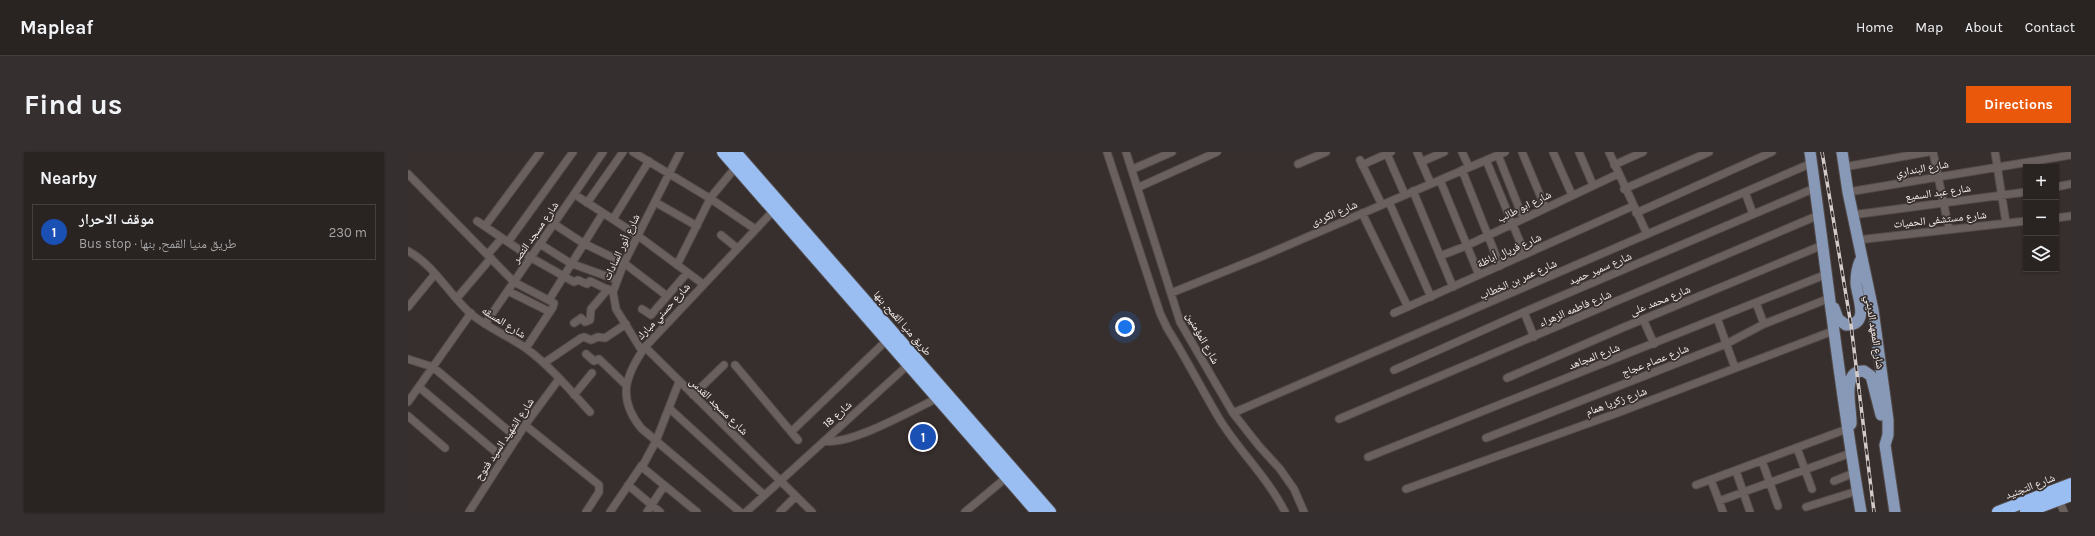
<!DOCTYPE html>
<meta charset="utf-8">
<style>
body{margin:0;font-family:Karla,"Noto Naskh Arabic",sans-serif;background:#352f2f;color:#f1f3f6}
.controls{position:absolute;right:12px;top:12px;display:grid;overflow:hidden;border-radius:0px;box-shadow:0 1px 3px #0004}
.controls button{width:36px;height:36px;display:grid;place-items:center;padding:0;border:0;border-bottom:1px solid #454040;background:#292322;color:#f1f3f6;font:20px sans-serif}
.you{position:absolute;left:717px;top:175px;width:14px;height:14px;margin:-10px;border:3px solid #fff;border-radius:50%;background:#1a73e8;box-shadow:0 0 0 6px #1a73e833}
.badge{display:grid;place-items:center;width:26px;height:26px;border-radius:50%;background:#ea580c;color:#fff;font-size:13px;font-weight:700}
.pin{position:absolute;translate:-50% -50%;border:2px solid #fff;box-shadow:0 1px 4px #0006}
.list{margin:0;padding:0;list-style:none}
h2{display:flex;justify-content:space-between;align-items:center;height:52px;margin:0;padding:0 16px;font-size:17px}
h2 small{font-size:13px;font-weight:400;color:#a5a4a5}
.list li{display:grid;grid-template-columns:26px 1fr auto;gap:12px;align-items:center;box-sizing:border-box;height:56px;margin:0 8px 8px;padding:0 8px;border:1px solid #454040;border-radius:0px}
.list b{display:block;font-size:15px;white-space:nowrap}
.list p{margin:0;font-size:13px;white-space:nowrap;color:#a5a4a5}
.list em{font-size:13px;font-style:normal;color:#a5a4a5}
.icon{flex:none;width:22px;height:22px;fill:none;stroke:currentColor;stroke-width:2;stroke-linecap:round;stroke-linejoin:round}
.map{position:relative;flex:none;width:1663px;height:360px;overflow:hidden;border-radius:0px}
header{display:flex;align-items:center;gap:24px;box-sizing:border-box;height:56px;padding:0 20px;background:#292322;border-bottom:1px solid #454040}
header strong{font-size:19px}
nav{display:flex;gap:22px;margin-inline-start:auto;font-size:14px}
.intro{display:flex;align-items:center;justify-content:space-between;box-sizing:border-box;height:96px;padding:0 24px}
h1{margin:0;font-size:28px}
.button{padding:10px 18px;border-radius:0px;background:#ea580c;color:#fff;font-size:14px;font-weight:700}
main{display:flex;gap:24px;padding:0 24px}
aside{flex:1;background:#292322;border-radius:0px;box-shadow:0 1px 3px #0004}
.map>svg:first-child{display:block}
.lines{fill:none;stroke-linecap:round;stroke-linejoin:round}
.street-casing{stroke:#534c4b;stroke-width:9}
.primary-casing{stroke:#534c4b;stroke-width:13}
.highway-casing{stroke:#534c4b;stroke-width:14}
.street{stroke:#6a615f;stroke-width:7}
.primary{stroke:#8799b7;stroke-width:11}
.highway{stroke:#9abef1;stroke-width:12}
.rail-casing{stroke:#d3cccb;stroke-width:3.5}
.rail{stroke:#372f2d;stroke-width:2;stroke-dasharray:6;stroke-linecap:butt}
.labels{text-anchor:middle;stroke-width:3.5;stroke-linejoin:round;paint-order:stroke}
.street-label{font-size:11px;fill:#f8f2f1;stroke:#372f2d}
</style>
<header>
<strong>Mapleaf</strong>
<nav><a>Home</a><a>Map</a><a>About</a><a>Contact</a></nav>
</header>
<div class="intro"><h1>Find us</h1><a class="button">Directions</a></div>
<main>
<aside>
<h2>Nearby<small></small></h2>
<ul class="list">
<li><span class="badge" style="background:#1a4fb4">1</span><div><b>موقف الاحرار</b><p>Bus stop · طريق منيا القمح, بنها</p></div><em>230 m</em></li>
</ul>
</aside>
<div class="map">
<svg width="1663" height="360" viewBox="0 0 1663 360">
<rect width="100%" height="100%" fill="#372f2d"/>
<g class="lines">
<defs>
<path id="street" d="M225 0 303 47 347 77
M699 0 752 161 759 176C778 206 794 238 812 268 832 300 860 326 877 360
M718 0 772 170 825 261 851 294 872 317 886 337 896 360
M1009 0 1023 32
M1054 0 1061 15
M1114 0 1137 55
M1145 0 1164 43
M1171 0 1185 33
M1201 0 1239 82
M1525 0 1541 77
M1587 0 1598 71
M979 2 997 43
M1090 3 1115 66
M952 8 974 53
M1078 8 1117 102
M1013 10 1036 0
M890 12 918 0
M954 13 983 0
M1206 13 1235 0
M1436 15 1520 0
M725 17 764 0
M1054 18 1092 114
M0 22 106 130 146 151 145 155 118 196
M1032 28 1071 123
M731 35 809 0
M1648 35 1663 32
M1216 37 1301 0
M1005 39 1045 135
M1337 40 1345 62
M1440 40 1663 3
M166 42 229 83 295 132
M247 50 289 74
M981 50 1023 145
M179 51 215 0
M954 61 1000 155
M1228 61 1364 0
M1444 63 1618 40
M1648 66 1663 64
M205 67 241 9
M69 69 122 105 166 130 170 128 179 132 182 129 205 140
M146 72 175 91 216 111 259 144
M77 74 132 0
M313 83 329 96
M1449 88 1618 69
M100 90 165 0
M132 92 162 111 209 128
M0 99C26 113 40 141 62 161 79 176 101 184 119 197 143 215 162 238 182 260
M80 102 94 86
M1032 104 1058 94 1210 22
M269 113 303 45 328 15
M100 139 142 160
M763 141 855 104 1097 0
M49 146 83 106
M141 148 195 61
M1348 151 1356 172
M0 155 27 122
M234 157 243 163 279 121
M1116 160 1126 185
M986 161 1225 54
M1309 166 1327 216
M1235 167 1246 192
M166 171 173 166 177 170 182 168 183 157 200 137
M77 172 195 0
M237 195 404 360
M234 199 208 157 205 140 216 111 272 0
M178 202 186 209 191 207 218 233
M0 207 25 215 109 286
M136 211 173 186 176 185 183 188 190 185 197 186 218 172
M327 213 390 288
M986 218 1116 160 1407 36
M1099 226 1214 176 1415 93
M271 230 248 289 234 315 289 360
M11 235 95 306
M166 243 184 221
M285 243 316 213
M0 250 63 161
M261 256 356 343
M825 261 1404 11
M0 264 37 296
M931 267 1411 63
M117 273 191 333V340L178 360
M383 280 479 188
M1078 286 1318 192 1356 172 1422 146
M416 289C442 294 504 258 530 246
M1389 296 1404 337
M960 305 1419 122
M1354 309 1370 354
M1328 319 1342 360
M1303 328 1315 360
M1426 329 1446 321
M220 333 252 360
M1288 333 1439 277
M998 337 1212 260 1425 179
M1651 348 1656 360
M1311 349 1443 301
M1398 355 1449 339
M61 360 117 273 151 227
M202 360 234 313
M239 360 256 334
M332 360 233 276C209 246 217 224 237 195L366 58
M338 360 501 212
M372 360 388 344
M557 360 599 325"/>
<path id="primary" d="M1402 0C1419 120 1432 240 1453 360
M1434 0 1440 40 1465 158 1480 268V283L1477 293 1487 360
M1426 156 1430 167 1438 173C1463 173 1449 145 1448 131 1448 123 1449 116 1452 109
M1443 272C1444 257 1432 218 1456 219L1463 224 1473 263"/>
<path id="highway" d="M315 0 629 360
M327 0 642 360
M1590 360 1663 332
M1618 360 1663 343"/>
</defs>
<use href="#street" class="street-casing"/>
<use href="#primary" class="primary-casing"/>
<use href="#highway" class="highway-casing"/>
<use href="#street" class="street"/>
<use href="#primary" class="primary"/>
<use href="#highway" class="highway"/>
<defs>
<path id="rail" d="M1414 0 1443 173 1466 360"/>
</defs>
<use href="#rail" class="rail-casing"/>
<use href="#rail" class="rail"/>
</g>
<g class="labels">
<g class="street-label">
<text transform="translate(1514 16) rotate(-10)" y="4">شارع البنداري</text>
<text transform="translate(1530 40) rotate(-8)" y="4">شارع عبد السميع</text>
<text transform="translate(1116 54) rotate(-26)" y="4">شارع ابو طالب</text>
<text transform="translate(926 61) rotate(-23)" y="4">شارع الكردى</text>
<text transform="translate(1532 67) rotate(-6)" y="4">شارع مستشفى الحميات</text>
<text transform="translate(127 80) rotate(-55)" y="4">شارع مسجد النصر</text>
<text transform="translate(213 95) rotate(-65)" y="4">شارع أنور السادات</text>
<text transform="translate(1101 98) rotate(-24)" y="4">شارع فريال أباظة</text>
<text transform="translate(1192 116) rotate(-23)" y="4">شارع سمير حميد</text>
<text transform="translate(1110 127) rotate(-24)" y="4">شارع عمر بن الخطاب</text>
<text transform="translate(1252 148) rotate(-22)" y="4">شارع محمد على</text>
<text transform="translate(1167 156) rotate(-23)" y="4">شارع فاطمه الزهراء</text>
<text transform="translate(255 159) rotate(-47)" y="4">شارع حسني مبارك</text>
<text transform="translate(96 170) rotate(32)" y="4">شارع المسقه</text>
<text transform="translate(495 171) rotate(49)" y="4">طريق منيا القمح, بنها</text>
<text transform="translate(1467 180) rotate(81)" y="4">شارع المعهد الديني</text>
<text transform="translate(795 186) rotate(61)" y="4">شارع المؤمنين</text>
<text transform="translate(1186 204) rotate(-21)" y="4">شارع المجاهد</text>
<text transform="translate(1247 208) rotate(-21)" y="4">شارع عصام عجاج</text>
<text transform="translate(1208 249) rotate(-20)" y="4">شارع زكريا همام</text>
<text transform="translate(311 254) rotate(44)" y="4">شارع مسجد القدس</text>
<text transform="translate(429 262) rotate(-42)" y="4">شارع 18</text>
<text transform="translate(96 287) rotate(-56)" y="4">شارع الشهيد السيد فتوح</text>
<text transform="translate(1622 334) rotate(-21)" y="4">شارع التجنيد</text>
</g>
</g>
</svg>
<div class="controls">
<button>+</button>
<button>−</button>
<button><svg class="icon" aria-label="layers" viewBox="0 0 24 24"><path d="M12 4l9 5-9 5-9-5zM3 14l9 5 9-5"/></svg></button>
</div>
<div class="you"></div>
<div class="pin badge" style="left:515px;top:285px;background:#1a4fb4">1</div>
</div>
</main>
